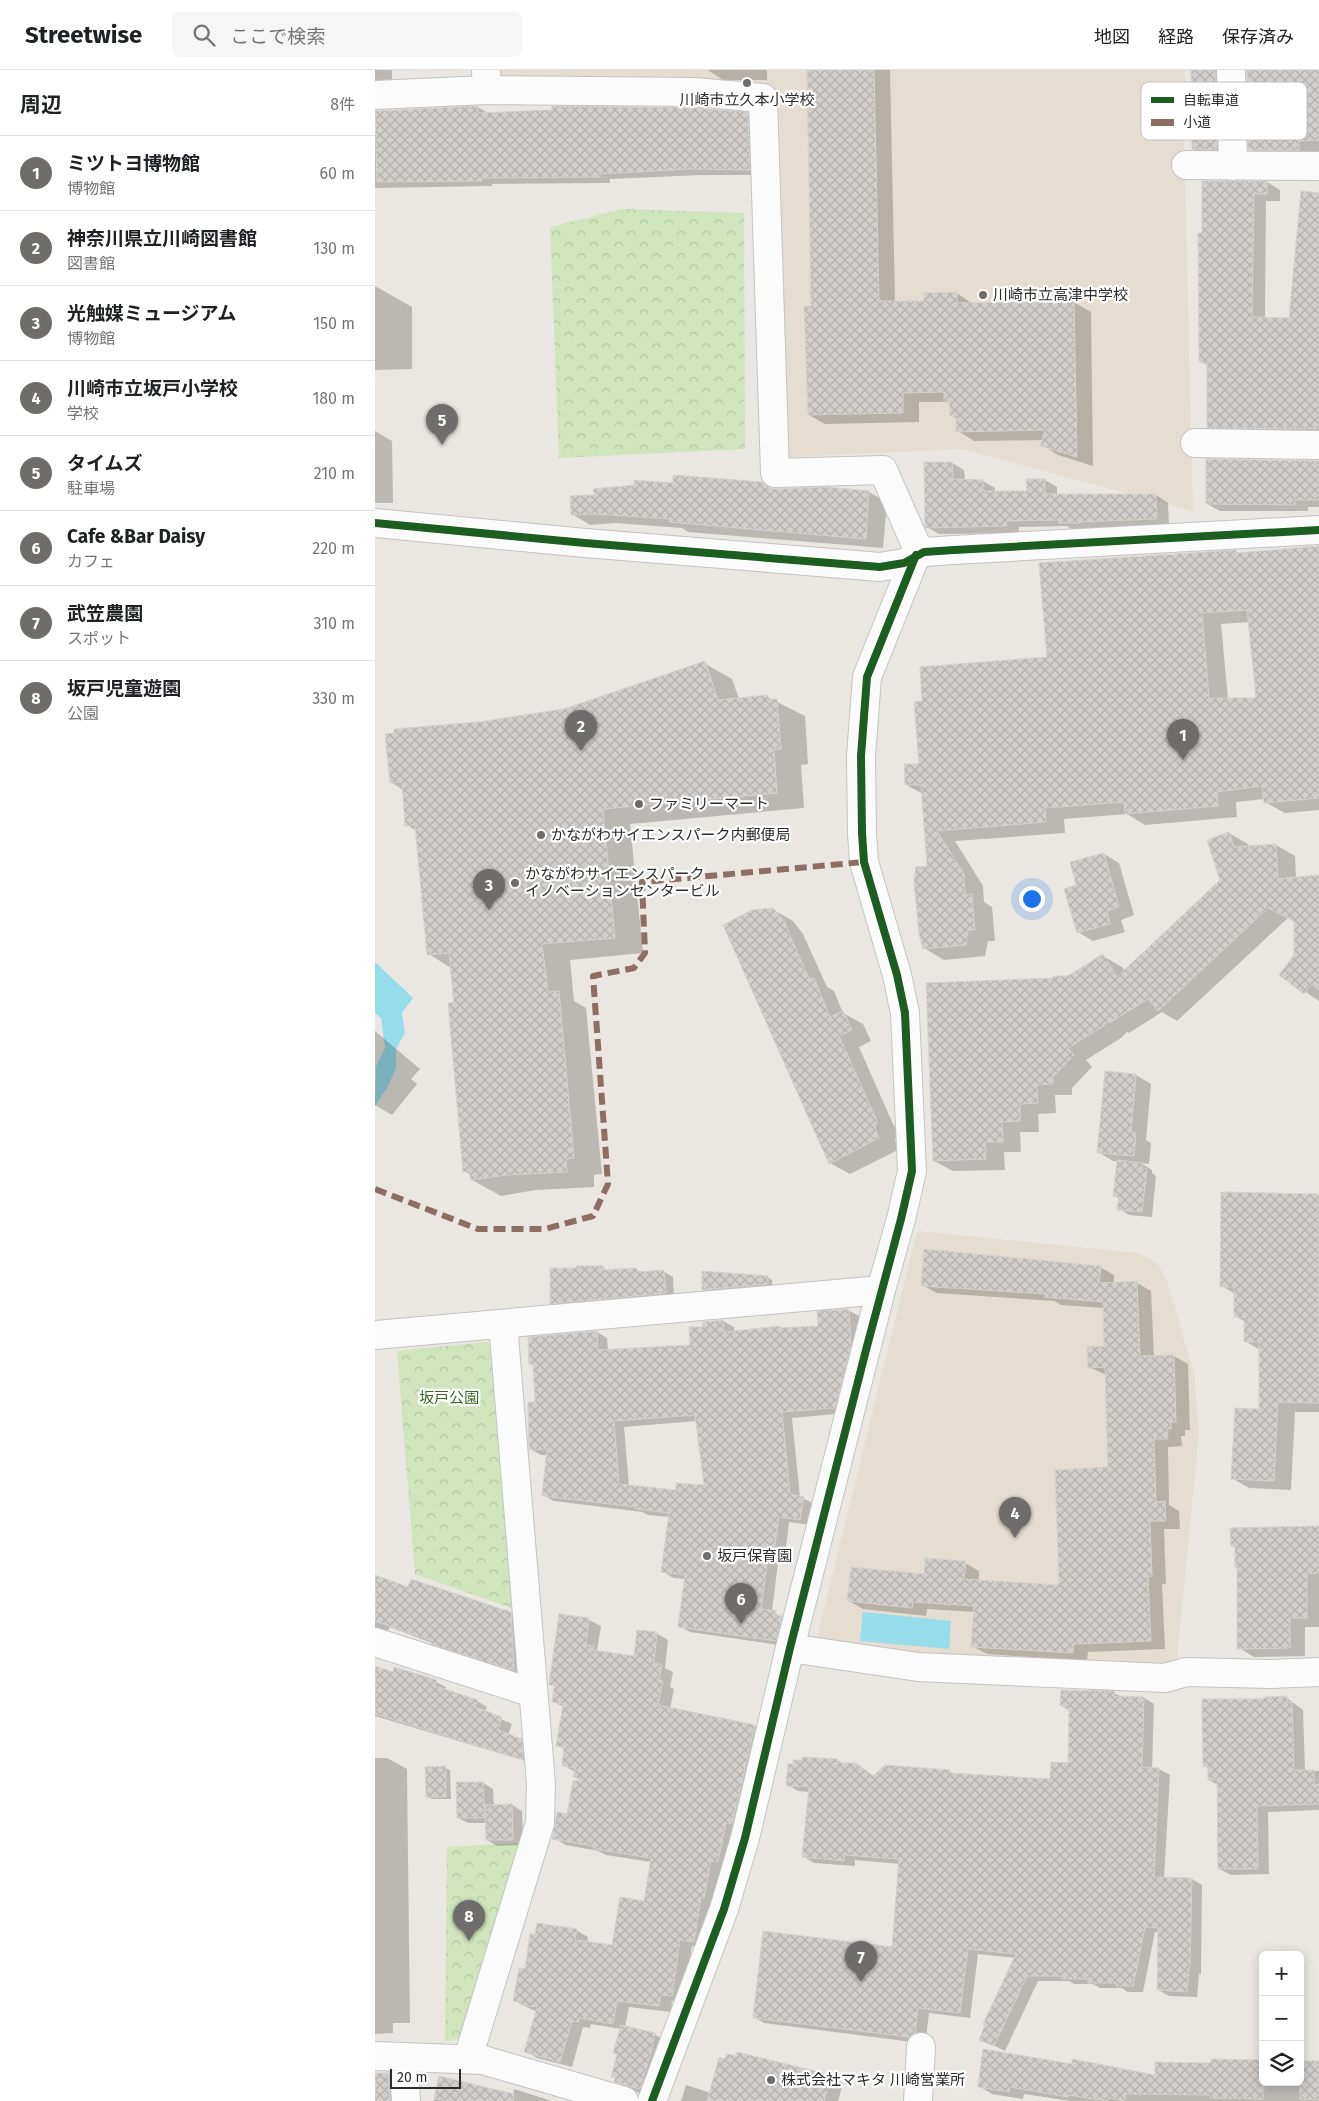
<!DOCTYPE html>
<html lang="ja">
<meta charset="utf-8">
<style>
body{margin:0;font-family:"Fira Sans","Noto Sans JP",sans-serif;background:#f6f6f6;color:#202124}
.controls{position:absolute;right:15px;bottom:15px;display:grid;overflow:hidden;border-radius:8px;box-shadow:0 2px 12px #0003}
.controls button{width:45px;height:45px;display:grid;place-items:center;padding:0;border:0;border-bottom:1px solid #e0e0e0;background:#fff;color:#202124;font:25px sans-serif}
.scale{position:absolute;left:15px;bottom:12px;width:71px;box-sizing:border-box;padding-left:5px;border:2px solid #2c2c2c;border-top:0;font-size:14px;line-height:18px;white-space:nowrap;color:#2c2c2c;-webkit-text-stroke:4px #fff;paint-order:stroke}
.you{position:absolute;left:656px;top:828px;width:18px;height:18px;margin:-12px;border:4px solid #fff;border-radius:50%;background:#1a73e8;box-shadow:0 0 0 8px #1a73e833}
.badge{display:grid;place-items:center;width:32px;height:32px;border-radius:50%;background:#6e6d6c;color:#fff;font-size:16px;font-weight:700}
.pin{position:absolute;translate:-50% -41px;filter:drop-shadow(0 1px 2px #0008)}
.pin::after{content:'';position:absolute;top:26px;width:18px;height:15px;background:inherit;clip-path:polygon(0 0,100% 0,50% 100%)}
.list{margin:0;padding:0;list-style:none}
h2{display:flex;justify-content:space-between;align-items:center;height:65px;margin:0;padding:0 20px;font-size:21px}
h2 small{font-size:16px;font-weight:400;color:#757577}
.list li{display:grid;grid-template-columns:32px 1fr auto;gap:15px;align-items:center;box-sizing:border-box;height:75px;padding:0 20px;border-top:1px solid #e0e0e0}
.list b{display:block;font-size:19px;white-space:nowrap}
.list p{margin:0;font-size:16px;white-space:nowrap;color:#757577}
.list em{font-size:16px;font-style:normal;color:#757577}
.icon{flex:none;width:28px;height:28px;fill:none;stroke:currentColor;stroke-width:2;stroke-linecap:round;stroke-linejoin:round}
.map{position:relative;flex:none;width:944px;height:2031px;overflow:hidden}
header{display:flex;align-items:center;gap:30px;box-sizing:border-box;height:70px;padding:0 25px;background:#fff;border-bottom:1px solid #e0e0e0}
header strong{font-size:24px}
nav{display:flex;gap:28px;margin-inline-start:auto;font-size:18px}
.search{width:350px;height:45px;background:#f6f6f6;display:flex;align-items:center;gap:12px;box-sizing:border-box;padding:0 18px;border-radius:8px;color:#757577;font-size:19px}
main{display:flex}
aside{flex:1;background:#fff}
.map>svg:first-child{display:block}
.education{fill:#e5ddd1}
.park{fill:url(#park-crowns)}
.water{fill:#97dcea}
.shadow{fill:#0003;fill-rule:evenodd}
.building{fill:url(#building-cross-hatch);stroke:#d5d2ce;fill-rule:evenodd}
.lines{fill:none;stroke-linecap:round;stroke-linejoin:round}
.street-casing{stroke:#c4c3c3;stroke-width:30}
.secondary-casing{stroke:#c4c3c3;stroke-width:30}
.street{stroke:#fcfbfb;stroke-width:28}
.secondary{stroke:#fcfbfb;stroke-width:28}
.quiet{stroke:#8d6e63;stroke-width:6;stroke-dasharray:12 6;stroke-linecap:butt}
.cycleway-casing{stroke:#fff;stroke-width:11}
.cycleway{stroke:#1b5e20;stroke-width:8}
.poi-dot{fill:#6e6d6c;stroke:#fff;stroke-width:2}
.labels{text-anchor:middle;stroke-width:4.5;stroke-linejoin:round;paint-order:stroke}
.poi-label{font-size:15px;fill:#2c2c2c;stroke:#fff;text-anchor:start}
.park-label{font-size:15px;fill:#326b1b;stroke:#fff}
.key{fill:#fff;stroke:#c0c0c0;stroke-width:1}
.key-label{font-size:14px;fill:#2c2c2c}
</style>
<header>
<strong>Streetwise</strong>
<div class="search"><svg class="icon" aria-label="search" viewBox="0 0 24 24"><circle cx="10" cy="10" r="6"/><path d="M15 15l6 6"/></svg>ここで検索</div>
<nav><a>地図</a><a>経路</a><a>保存済み</a></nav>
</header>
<main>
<aside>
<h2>周辺<small>8件</small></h2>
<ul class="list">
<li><span class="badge">1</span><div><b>ミツトヨ博物館</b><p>博物館</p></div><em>60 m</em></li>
<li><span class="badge">2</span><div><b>神奈川県立川崎図書館</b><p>図書館</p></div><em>130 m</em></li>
<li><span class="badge">3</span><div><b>光触媒ミュージアム</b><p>博物館</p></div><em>150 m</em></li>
<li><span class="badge">4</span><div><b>川崎市立坂戸小学校</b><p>学校</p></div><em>180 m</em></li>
<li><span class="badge">5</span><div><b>タイムズ</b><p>駐車場</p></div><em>210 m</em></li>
<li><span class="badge">6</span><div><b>Cafe &amp;Bar Daisy</b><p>カフェ</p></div><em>220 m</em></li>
<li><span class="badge">7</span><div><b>武笠農園</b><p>スポット</p></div><em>310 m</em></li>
<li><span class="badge">8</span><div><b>坂戸児童遊園</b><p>公園</p></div><em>330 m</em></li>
</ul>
</aside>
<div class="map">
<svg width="944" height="2031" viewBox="0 0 944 2031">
<defs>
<pattern id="park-crowns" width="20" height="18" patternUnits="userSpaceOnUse" patternTransform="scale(1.25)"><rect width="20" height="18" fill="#d0e5bc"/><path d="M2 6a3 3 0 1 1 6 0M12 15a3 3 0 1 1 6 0" fill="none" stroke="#b3c5a2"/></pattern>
<pattern id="building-cross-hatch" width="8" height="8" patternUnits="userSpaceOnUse" patternTransform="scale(1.25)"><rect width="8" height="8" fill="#d1cecb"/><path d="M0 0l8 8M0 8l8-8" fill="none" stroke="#b4b1ae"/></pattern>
</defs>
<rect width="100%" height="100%" fill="#eae6e2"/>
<path class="education" d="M119 0H810L809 71 818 441 587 379 415 387 407 378 395 19 301 8H127Z
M542 1161 763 1183 782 1193 791 1208 819 1303 824 1363 802 1588 790 1600 558 1588 441 1572Z"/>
<path class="park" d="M247 139 369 143 370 379 184 388 175 157Z
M112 1272 119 1280 139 1539 40 1504 22 1281Z
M143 1773 90 1965 83 1969 70 1971 72 1777Z"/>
<path class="water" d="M0 892 38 928 27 943 30 963 21 979V998L12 1018 0 1036 1 997 10 978 6 948 0 943Z
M488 1542 576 1551 574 1579 485 1571Z"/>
<path class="shadow" d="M0 0H17V15L0 21Z
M333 0H392V10H348Z
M433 0H515L520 232H550L582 223 598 234 699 232 716 242 718 396 683 385 667 375 669 370 599 371 583 361 582 349 576 345V334L571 332H544V352L450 354 434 345 437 237Z
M817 0H852V85H829L819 79Z
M873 0H944V86L885 85 875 79Z
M103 37 114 44H372L384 50 385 105H326L235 109V113L117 114V116L0 118V42Z
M892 112 905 120V131H891L890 248 916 249 944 124V366L846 364 833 357V296L825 291 828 164Z
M0 216 37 237V299L0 300Z
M0 361 17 371 18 433H0Z
M944 392V437H933V441H845L832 434Z
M577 393 589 400 590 410 608 411 620 418V422H653L670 410 682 417V425H781L793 433 794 456 698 460 692 456 644 457V463L564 464 552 457Z
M387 413 398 419 452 418 494 422 512 432 508 478 313 462 307 458 240 453 215 455 197 444 220 426 299 415Z
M944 477V740L910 743 890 732V729L861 732 862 747 770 755 752 744 689 749 690 763 580 771 608 816 609 832 617 837 620 871H613L610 886 569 890 549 878 554 797 548 724 531 715 546 695 549 632 674 588 861 481 865 484ZM875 552 882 629H853L846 554Z
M329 593 357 609 364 629 392 627 430 646 433 694 426 695 429 738 255 754 268 883 195 890 199 931 211 938 227 1104 219 1105V1117L161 1120 126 1126 97 1110 96 1105 89 1101 76 898 54 884 42 761 32 755 28 720 16 712 105 653 189 640Z
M854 763 873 774 874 777 901 775 920 786 921 808 944 806V931L906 905 920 886V852L913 848 802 951 787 942 754 963 752 962 746 968 711 990 717 997 697 1018V1025H680L681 1043 663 1044 664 1062H645L646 1082H629L630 1100 578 1101 559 1091 693 907 728 886 747 897 750 901 847 810Z
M729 784 744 793 759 845 746 850 750 862 718 871 703 862V815Z
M397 839 418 851 428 864 452 917 459 921 468 943 488 954 496 971 484 977 522 1063 520 1070 523 1080 475 1104 455 1093Z
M0 961 45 999 36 1009 42 1014 17 1045 0 1035Z
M731 1002 761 1005 776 1014 771 1070 776 1073 774 1094 766 1093 777 1100V1103L781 1106 777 1147 754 1145 744 1139 745 1129 739 1126 743 1091H738L723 1082Z
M847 1123 944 1125V1342H920L916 1420 874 1418 857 1408 885 1340V1280L870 1271 871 1252 860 1246V1224L847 1216Z
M227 1197 233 1201 261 1199 267 1203 289 1202 298 1207 299 1228 185 1238 176 1233Z
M725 1197 739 1205V1213H762L776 1221 779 1287 799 1286 813 1294 815 1360H810V1366H806L807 1376 793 1377 794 1435 804 1441 805 1459H789L791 1514H787L790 1579 713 1582 712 1591 612 1584 597 1576 599 1542 552 1539 551 1546 488 1539 474 1531 590 1493 604 1501V1511L686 1516 735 1398 731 1305 714 1297 731 1277 729 1238 686 1235 679 1231 562 1223 547 1215Z
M392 1207 397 1210V1216L333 1222 328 1219Z
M473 1240 484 1246 486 1282 471 1343 417 1348 425 1427 440 1434 436 1455 414 1452 409 1493 403 1492 397 1542 411 1549V1576L315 1562 304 1556 311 1509 298 1508 287 1501 295 1447 273 1445 267 1442 179 1431 168 1425 172 1385H166L155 1379 161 1333 159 1296 155 1294 222 1262 232 1268 233 1281 316 1276 329 1258 348 1251 359 1257V1262L405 1257 408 1259 444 1257ZM322 1351 330 1416 302 1421 254 1416 249 1357Z
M944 1457V1557H930V1586L879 1587 864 1578 863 1497 861 1478 857 1476Z
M0 1506 34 1518 136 1544 146 1549 147 1604 67 1579 57 1573 15 1557 12 1562 0 1557Z
M185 1545 214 1550 226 1556 222 1580 228 1583 260 1588 281 1563 293 1570 290 1598 298 1602 295 1617 299 1619 295 1639 380 1656 391 1663 331 1878 317 1876 308 1932 297 1931 296 1942 254 1937 250 1957 279 1964 289 1970 273 2029 259 2020 240 2011 246 1959 216 1954 215 1958 208 1957 197 1997 162 1988 151 1981 162 1942 140 1931 151 1900 201 1860 213 1867 212 1873 238 1876 270 1833 276 1792 231 1785 223 1781 191 1775 179 1768 193 1745 208 1712 199 1707 200 1702 188 1695 190 1680 182 1675 188 1637 178 1631 180 1617 175 1614Z
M0 1598 19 1604 61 1612 71 1617 70 1621 102 1631 112 1637 110 1642 137 1654 133 1665 156 1676 157 1693 0 1646Z
M739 1623 747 1627 769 1628 779 1634 777 1699H784L795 1705 789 1809H817L827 1815 826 1904H824L822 1927 794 1926 783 1920 784 1862H780L768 1922H752L747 1918H725L718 1914H699L694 1911H663L630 1981 606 1969 640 1888 603 1884 595 1948 554 1943 551 1969 545 1973 389 1953 379 1947 518 1878 525 1794 480 1790V1796L439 1793 429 1787 435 1722 423 1721 413 1715 462 1690 469 1694H480L499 1706 574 1701 581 1705 676 1711 694 1695Z
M912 1628 928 1640 930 1701H944V1740L893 1742 894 1804 856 1805 844 1799 843 1715 834 1710V1699L829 1696 891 1630Z
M0 1688H12L32 1699 35 1953H18V1963L0 1964Z
M70 1698 75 1700 76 1729H57L52 1727Z
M108 1713 118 1719 119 1736 137 1735 147 1741 148 1775 122 1776 112 1770V1753H93L83 1748Z
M363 1984 456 2006 468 2013 463 2031H306L311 2015 336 2023 351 1991 362 1988Z
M944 1992V2031H695L649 2024 648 2029 617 2024 604 2016 698 1995 781 2006 888 2012H925Z
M0 2004H13L24 2010 25 2031H0Z
M65 2007 138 2025 139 2019 177 2031H59Z"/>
<path class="building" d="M432 0H499L504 231H549V223L582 222V233L699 231 702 387 665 376 670 360 581 362V346H575L574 332H569V322L528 323V343L433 345 429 236H436Z
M816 0H840L842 80 817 79Z
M872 0H944V70L924 71V80H873Z
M103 36V43L177 40V36L318 38 373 42 375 100 314 99 225 104V107L107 108V111L2 112 0 41Z
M827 111H892V124H879L877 247 914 248 926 121 944 123V359L832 358V293L824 292 823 163H827Z
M831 389 944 391V430H920V435L831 434Z
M549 392H577L578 409 608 410V421H652L651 409H670V424H781L782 449 705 452V453H684V450L631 451 632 456 550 458Z
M298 405 387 412 393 417 400 419 452 417 494 421 491 469 294 452 295 449 221 444 196 445 195 426 219 425 218 419 259 415V410L298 413Z
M944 476V728L889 733 887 716 842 722 843 736 750 744 749 732 670 738 671 752 562 761 589 804 590 825 597 824 600 860H593L591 875 548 879 544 864 539 811 541 797 552 796 546 715H530L529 694H544L539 632 547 631 545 597 672 587 664 493 861 480 862 483ZM872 540 881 628H834L827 543Z
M330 591 343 630 393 625V630L402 629 406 679 399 680 402 723 228 739 240 868 167 874 173 922 184 921 199 1088 191 1089 192 1102 132 1105 96 1110 94 1101 88 1102 73 933 79 932 74 883 52 885 40 755 30 756 27 712 15 713 10 664 19 663V659L104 652 189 639Z
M854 762 859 777 901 774 903 809 944 805V920L937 914 929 924 904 905 919 885V851L893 838 783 941 773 929 734 953 735 950 727 957 693 978 699 985 678 1007V1014L662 1015 663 1033 645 1034V1051L627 1052 628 1072H610L611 1089 558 1091 551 913 678 908V906H693L728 884 742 907 845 810 832 770Z
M729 783 744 837 732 841 735 854 702 863 689 819 701 815 695 792Z
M398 838 409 851 434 909 439 908 455 947 468 941 477 960 464 966 502 1051 500 1058 504 1068 454 1094 348 855 377 840Z
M730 1001 761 1004 756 1062 761 1063 759 1086 722 1083Z
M742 1090 767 1093V1098L772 1099 767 1142 742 1140 744 1127 738 1126Z
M846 1122 943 1124 944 1333 903 1332 899 1411 856 1409 860 1338 884 1339V1272H869V1247H859V1217H845Z
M549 1179 726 1196 724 1213 762 1211 765 1286 799 1285 801 1352H796V1359H792L793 1369H779L781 1432 790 1431 791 1451H775L777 1506H773L776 1571 699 1574 698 1583 596 1577 599 1536 538 1532 537 1538 472 1531 476 1497 549 1504 550 1488 591 1491 589 1509 684 1515 680 1400 733 1397 730 1297 713 1298 712 1277 729 1276 728 1232 670 1227 671 1224 546 1216Z
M202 1196H228V1200L261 1198 262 1202 289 1200 291 1223 175 1234V1198H202Z
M327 1201 393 1206V1214L327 1220Z
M474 1239 476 1276 460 1338 407 1342 415 1424 429 1427 425 1450 404 1447 398 1488 393 1487 386 1539 401 1541 400 1545 407 1546 401 1571 303 1557 310 1505 286 1502 294 1443 261 1439V1437L167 1426 172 1379 154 1380 153 1332H160L158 1294H154L153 1267 222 1261 223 1280 315 1275 314 1257H328V1252L348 1250 349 1262 405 1256V1258L443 1256 442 1241ZM320 1345 329 1415 301 1413V1420L244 1414 239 1351Z
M944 1456V1503L932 1504V1548H915V1578L862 1579V1497H860V1476H856L855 1458Z
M0 1505 33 1517 36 1509 136 1542 139 1599 137 1600 56 1574 57 1571 0 1551Z
M184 1544 214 1548 211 1575 219 1576 218 1580 259 1586 262 1560 282 1562 279 1593 287 1595 284 1610 288 1611 283 1635 380 1655 357 1754 351 1753 343 1792 336 1791 329 1828H326L319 1872 305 1870 297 1926 286 1925 284 1936 242 1931 238 1954 204 1948V1952L197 1951 185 1992 149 1982 162 1937 146 1935V1932L138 1931 144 1898 150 1899 155 1864H160L162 1853 202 1859 200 1870 237 1875 245 1827 269 1831 276 1788 218 1779V1776L177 1769 182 1742 192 1744 198 1711 208 1710 198 1707 200 1698 187 1696 189 1677 181 1676 188 1634 177 1632 179 1616 174 1615Z
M0 1596 18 1602 19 1597 62 1610 60 1616 103 1630 100 1637 127 1647 123 1660 147 1669 148 1690 0 1644Z
M686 1620 739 1621V1626L769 1627 767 1697 784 1698 779 1807 817 1808 815 1898H814L812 1922 782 1920 783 1858 770 1857 758 1916H741V1913H713V1909H687V1906H652L619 1976 604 1970 610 1955 608 1954 641 1884 593 1879 585 1943 543 1938 540 1963 534 1967 378 1948 388 1861 517 1877 524 1789 470 1785 469 1791 427 1787 434 1717 411 1716 413 1694H418V1690H427V1687L462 1689V1693H481L498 1706 510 1695 575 1700V1703L675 1709 676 1692 693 1693 694 1640 685 1635Z
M912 1626V1632H917L919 1700H939V1715L944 1714V1734L882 1736 883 1799H843L842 1710H833V1696L828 1697 827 1629H889V1627Z
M71 1696V1727H51L50 1697Z
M81 1712H108L110 1748H82Z
M137 1734 138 1770H111L110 1735Z
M246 1955 280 1963 277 1979 265 2019 239 2012 240 2008 236 2007 242 1985 238 1983Z
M608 1979 697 1994V1989L780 2005V1992L836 1993V1989L888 1990V2029L835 2028V2025L751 2024 750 2031 734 2028 732 2031 693 2025V2027L635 2017 634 2022 603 2017Z
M362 1982 456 2005 449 2031H332L344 1987 350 1989 352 1984 361 1986Z
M925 1991H944V2030L925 2029Z
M0 2003H13L15 2031H0Z
M64 2006 139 2024 138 2031H71L59 2028Z"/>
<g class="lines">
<defs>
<path id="street" d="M111 0 112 20 319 22 388 28 400 403 508 400 545 484
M856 0 858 96
M0 25 112 20
M811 95 944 96
M820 373 944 375
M0 1265 506 1220 526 1149 537 1101 530 943 522 905 489 792 487 763 486 686 492 607 541 485
M0 1572 158 1623
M415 1578 543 1597 790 1608 811 1602 896 1604 944 1602
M0 1986 108 1990 249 2031
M28 1987 31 2031
M93 1988 165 1753 166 1714 128 1254
M543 2031 546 1977"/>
<path id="secondary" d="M0 453 210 473 505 497 529 493 549 482 579 480 944 460
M277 2031 349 1839 370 1768 415 1578 506 1220"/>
</defs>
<use href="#street" class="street-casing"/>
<use href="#secondary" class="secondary-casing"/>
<use href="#street" class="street"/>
<use href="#secondary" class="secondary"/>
<path class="quiet" d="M0 1119 103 1159H170L218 1146 233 1114 218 906 259 898 270 883 267 812 489 792"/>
<defs>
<path id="cycleway" d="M0 453 210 473 505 497 529 493 549 482 579 480 944 460
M277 2031 349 1839 370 1768 415 1578 491 1280 526 1149 537 1101 530 943 522 905 489 792 487 763 486 686 492 607 541 485"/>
</defs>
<use href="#cycleway" class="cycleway-casing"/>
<use href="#cycleway" class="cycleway"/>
</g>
<g class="poi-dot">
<circle cx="372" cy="13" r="5"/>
<circle cx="608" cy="225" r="5"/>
<circle cx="264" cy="734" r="5"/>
<circle cx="166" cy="765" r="5"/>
<circle cx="140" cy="813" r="5"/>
<circle cx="332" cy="1486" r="5"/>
<circle cx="396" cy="2010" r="5"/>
</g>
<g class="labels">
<g class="poi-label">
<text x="372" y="35" text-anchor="middle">川崎市立久本小学校</text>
<text x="618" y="230">川崎市立高津中学校</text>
<text x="274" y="739">ファミリーマート</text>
<text x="176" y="770">かながわサイエンスパーク内郵便局</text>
<text x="150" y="809">かながわサイエンスパーク<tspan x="150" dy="17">イノベーションセンタービル</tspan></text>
<text x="342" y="1491">坂戸保育園</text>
<text x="406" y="2015">株式会社マキタ 川崎営業所</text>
</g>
<g class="park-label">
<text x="74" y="1333">坂戸公園</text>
</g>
</g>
<rect x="766" y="12" width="166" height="58" rx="8" class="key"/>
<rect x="776" y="27" width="23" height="6" fill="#1b5e20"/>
<rect x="776" y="49" width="23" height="7" fill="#8d6e63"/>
<g class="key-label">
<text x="808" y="35">自転車道</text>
<text x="808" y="57">小道</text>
</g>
</svg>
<div class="controls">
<button>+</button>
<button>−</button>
<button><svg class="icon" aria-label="layers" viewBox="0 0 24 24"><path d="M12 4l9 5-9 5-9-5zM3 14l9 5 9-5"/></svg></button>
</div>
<div class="scale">20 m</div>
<div class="you"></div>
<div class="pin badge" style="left:808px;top:690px">1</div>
<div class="pin badge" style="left:206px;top:681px">2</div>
<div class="pin badge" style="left:114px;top:840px">3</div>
<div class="pin badge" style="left:640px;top:1468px">4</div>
<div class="pin badge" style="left:67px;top:375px">5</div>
<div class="pin badge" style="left:366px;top:1554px">6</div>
<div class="pin badge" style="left:486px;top:1912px">7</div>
<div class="pin badge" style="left:94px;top:1871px">8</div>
</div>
</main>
